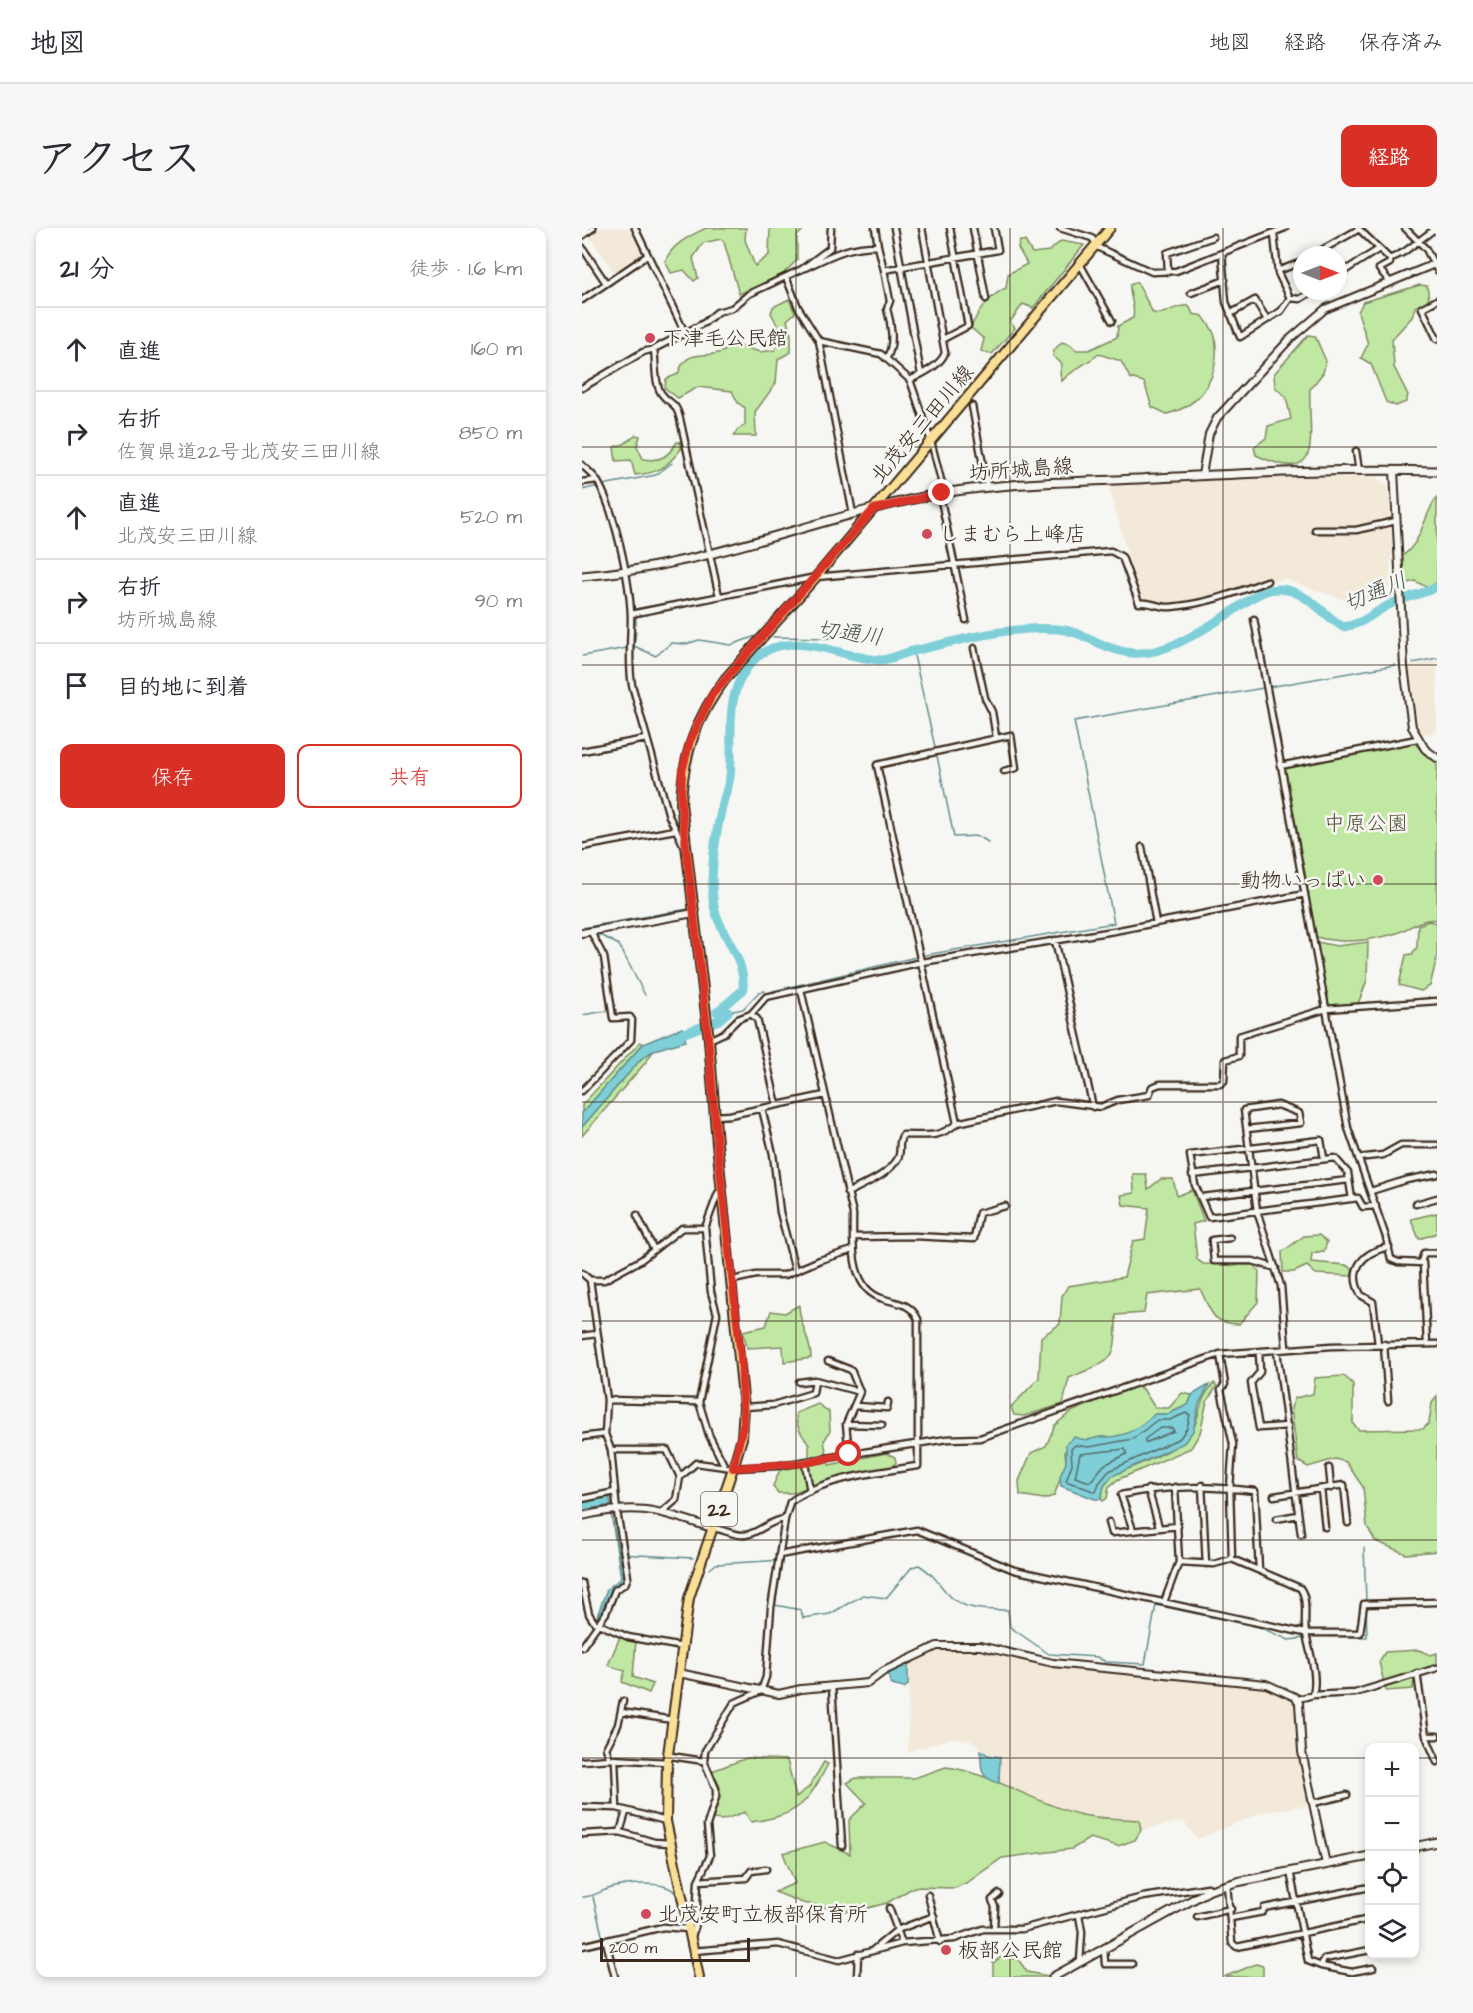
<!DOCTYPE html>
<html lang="ja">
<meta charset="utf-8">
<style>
body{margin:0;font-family:"Architects Daughter","Klee One",sans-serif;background:#f7f7f7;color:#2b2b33}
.controls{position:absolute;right:18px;bottom:18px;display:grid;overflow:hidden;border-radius:12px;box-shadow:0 3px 9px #0003}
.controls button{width:54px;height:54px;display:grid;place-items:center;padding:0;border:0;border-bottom:2px solid #e1e1e2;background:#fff;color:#2b2b33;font:30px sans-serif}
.compass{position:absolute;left:711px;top:18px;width:54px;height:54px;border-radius:50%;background:#fff;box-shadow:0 3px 9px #0003;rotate:90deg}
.scale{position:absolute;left:18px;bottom:15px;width:150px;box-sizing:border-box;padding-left:6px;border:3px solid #3b2a1e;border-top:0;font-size:16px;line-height:21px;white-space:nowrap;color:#3b2a1e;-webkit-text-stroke:4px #f6f6f2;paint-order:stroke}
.stop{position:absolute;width:18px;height:18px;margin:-14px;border:4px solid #d93025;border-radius:50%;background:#fff}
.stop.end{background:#d93025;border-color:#fff;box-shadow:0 2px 6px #0008}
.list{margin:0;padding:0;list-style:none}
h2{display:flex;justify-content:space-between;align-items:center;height:78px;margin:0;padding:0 24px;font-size:26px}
h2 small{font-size:20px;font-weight:400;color:#7c7c81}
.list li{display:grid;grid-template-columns:39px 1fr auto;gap:18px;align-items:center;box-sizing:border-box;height:84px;padding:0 24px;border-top:2px solid #e1e1e2}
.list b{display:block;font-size:22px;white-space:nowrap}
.list p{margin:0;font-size:20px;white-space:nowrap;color:#7c7c81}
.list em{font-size:20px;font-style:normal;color:#7c7c81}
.actions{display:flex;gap:12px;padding:18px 24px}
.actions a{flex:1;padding:14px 0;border:2px solid #d93025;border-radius:12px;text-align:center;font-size:21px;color:#d93025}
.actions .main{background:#d93025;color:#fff}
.icon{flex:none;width:33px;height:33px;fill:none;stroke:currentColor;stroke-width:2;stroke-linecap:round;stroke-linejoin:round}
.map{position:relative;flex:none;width:855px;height:1749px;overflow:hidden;border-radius:12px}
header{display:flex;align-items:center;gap:36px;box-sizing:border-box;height:84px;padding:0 30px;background:#fff;border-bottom:2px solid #e1e1e2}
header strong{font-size:28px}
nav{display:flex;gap:33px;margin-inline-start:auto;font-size:21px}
.intro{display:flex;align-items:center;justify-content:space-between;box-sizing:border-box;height:144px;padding:0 36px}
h1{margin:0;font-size:42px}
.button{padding:15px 27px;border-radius:12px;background:#d93025;color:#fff;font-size:21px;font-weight:700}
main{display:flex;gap:36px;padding:0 36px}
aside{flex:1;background:#fff;border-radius:12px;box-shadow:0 3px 9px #0003}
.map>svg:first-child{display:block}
.built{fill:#f3e9d9}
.green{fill:#c0e8a3;stroke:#7e8960;stroke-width:1.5}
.water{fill:#7fcfd9;stroke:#648d8e;stroke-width:1.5}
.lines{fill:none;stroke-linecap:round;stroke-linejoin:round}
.shore{stroke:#566c69;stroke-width:1.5}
.stream{stroke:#648d8e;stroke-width:1.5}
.river{stroke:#7fcfd9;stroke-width:9}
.minor-casing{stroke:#3b2a1e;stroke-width:9}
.tertiary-casing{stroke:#3b2a1e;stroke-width:10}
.secondary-casing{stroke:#3b2a1e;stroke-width:11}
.primary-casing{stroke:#3b2a1e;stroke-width:12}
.minor{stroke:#f6f6f2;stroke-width:4.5}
.tertiary{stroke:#f6f6f2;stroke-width:6}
.secondary{stroke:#f6f6f2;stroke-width:7}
.primary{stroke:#fadf96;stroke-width:8}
.route{stroke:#d93025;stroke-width:8}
.grid{fill:none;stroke:#3b2a1e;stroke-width:1.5;stroke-opacity:0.55}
.poi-dot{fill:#d1495b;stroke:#f6f6f2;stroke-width:2}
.labels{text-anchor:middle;stroke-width:5;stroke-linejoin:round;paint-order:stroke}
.shield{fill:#f6f6f2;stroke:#73675e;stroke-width:1.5}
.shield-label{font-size:20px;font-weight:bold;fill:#3b2a1e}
.poi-label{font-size:21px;fill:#3b2a1e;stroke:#f6f6f2;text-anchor:start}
.street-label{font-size:21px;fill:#3b2a1e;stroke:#f6f6f2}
.park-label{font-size:21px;fill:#565039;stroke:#f6f6f2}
.water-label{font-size:22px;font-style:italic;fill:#4c534d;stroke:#f6f6f2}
</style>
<header>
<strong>地図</strong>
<nav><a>地図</a><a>経路</a><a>保存済み</a></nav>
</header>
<div class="intro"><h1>アクセス</h1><a class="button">経路</a></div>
<main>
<aside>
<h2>21 分<small>徒歩 · 1.6 km</small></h2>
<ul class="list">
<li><svg class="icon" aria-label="ahead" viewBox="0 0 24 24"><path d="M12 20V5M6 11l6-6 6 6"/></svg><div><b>直進</b></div><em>160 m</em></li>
<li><svg class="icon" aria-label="right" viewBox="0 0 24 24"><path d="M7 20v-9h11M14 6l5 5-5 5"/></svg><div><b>右折</b><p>佐賀県道22号北茂安三田川線</p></div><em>850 m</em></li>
<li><svg class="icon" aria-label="ahead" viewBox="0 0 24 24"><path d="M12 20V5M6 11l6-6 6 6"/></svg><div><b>直進</b><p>北茂安三田川線</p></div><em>520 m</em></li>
<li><svg class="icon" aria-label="right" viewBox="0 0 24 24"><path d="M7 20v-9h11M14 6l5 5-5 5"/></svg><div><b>右折</b><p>坊所城島線</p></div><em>90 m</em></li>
<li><svg class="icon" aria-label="arrive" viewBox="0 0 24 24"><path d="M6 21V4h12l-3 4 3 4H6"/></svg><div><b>目的地に到着</b></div></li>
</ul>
<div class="actions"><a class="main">保存</a><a>共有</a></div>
</aside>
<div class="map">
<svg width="855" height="1749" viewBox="0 0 855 1749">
<rect width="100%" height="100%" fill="#f6f6f2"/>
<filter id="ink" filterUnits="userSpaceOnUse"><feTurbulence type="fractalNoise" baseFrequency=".0167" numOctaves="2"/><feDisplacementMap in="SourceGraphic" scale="12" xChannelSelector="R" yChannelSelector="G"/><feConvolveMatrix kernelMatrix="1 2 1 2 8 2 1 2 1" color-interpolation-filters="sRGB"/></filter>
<g filter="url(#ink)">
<path class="built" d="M0 0H50L62 26 33 45 4 3 0 5Z
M730 249H794L807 260 810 318 807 360 788 371 768 374 702 351 673 355 625 373 582 378 558 371 526 255Z
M855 432V504L837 507 826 438Z
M356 1420H399L461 1437 683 1458 712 1472 714 1476 715 1525 728 1577 681 1584 616 1611 601 1593 559 1602 556 1592 497 1586 418 1557 419 1527 408 1526 388 1512 369 1510 326 1524 327 1432Z"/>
<path class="green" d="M124 0H164L163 12 173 38 187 27 188 0H223L215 8V32L201 46 157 66 142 14 139 11 121 15 111 30 116 50 112 53 102 42 89 45 83 33C91 15 108 8 124 0Z
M438 13H443L450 25 467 23 479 13 502 17 451 80 441 76 428 94 433 100 410 126 399 123 402 111 389 100C395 84 408 67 424 60L426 46 445 36 436 20Z
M555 54 571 85C585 88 593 76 607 78L611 86 621 88C625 95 632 102 633 109 639 146 621 177 585 186L570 179 562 154 548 150 539 133 517 126C504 136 491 141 480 153L478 146 480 136 471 128 472 122 480 114 489 117 494 122H507L535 109 536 98 551 90C554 78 547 69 548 57Z
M838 57 845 58 847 71 833 79 830 89 810 111 812 139 826 167 824 174 814 178 804 174 789 136 779 130 786 116 776 84 781 74Z
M207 71 213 85 205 92 209 107V124L196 131 194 155 173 184 174 208H152L155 202 163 197V180L156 175 150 163 116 159 96 170 83 160 84 151 96 146C104 122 116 130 136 125 142 124 148 120 154 117L178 124 193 122C201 108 197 99 189 85L191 79Z
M726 107 733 108 744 133 741 145 728 161C725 204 746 261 674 227L672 219 684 210 686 198 709 191 704 169 693 159 692 146Z
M53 207 58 208 55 218 61 231C78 234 86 229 95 214H98L99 221C84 240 77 245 53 247L49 232 34 233 32 219 42 216Z
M855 269V354L846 360 833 353 821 356 820 328C840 315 842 286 855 269Z
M832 514 842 526 855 534V692C838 689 827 702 812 706 785 713 761 716 734 709L701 536Z
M847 693 855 695V729L848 758 839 763 817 757 824 727 830 726 835 719 836 697Z
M735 714 755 718 786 714 785 752 776 776 747 778Z
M58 814 61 816 0 885V877Z
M72 822 63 835 0 908V899L59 831Z
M551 946H564L566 961 579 951H591L595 968 610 962 622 993 611 996 615 1031 621 1036 671 1037 677 1043 676 1074 657 1096C628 1095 630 1084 618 1061L565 1067 562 1085 534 1087C534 1138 531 1130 487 1150L481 1176 442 1188 432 1187 429 1179 457 1150 459 1109 478 1096 480 1068 486 1058 542 1049 551 1013 563 1011 567 980 541 977 539 967 552 965Z
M855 985V1005L837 1011 829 991Z
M737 1007 745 1014 742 1023 730 1025 729 1034 764 1037 772 1042 769 1048 734 1046 725 1038 712 1044H701L700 1024 722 1008Z
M217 1077C217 1097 229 1111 229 1130L202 1134 201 1118 165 1120 161 1103 184 1098 189 1083 203 1085Z
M762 1148 771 1156V1196L777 1202 841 1201 847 1195 850 1175 855 1168V1323L824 1326 793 1313 785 1298 781 1259 764 1234 753 1231 726 1239 716 1233 709 1180 713 1170 731 1166 733 1150Z
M632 1155 635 1158 625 1173 618 1205 609 1220 535 1252 527 1259 525 1270 521 1273 519 1271 522 1258 530 1248C550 1238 603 1221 611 1202 620 1181 615 1175 632 1155Z
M552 1158 561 1161 573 1180H587L600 1165 610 1167 606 1177 586 1186H573L550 1205 528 1210 518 1209 483 1223 484 1235 472 1268 462 1271 438 1267 437 1253 449 1225 464 1218 473 1197 489 1184Z
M236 1176 247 1184 248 1203 242 1213 247 1237 304 1225 313 1229 314 1235 307 1241 239 1254 210 1265H196L191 1258 198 1242 227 1237V1216C219 1206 213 1197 214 1185Z
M38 1409 54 1413 51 1449 71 1456 67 1465 40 1454 43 1443 26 1437Z
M837 1422 848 1427 855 1425V1442L832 1448 831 1461 804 1463 797 1434 803 1424Z
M165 1530 205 1532 214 1569 227 1559 242 1534 246 1536C225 1577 216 1587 169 1594L163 1584 140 1592 131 1591 138 1559 130 1543Z
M364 1539C407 1544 453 1575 496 1586 515 1591 537 1590 557 1592L559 1602 553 1612 536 1618 508 1610 490 1621 420 1630 386 1654 373 1660 332 1659 305 1675 270 1684 221 1675 193 1664 213 1655 201 1625 243 1614 268 1626 267 1592 284 1575 265 1555 274 1550H332Z
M419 1729 436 1731 445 1744 472 1749H411V1735Z
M674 1736 681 1738V1749H642Z"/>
<path class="water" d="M100 800 104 813 72 822 59 831 0 899V885L61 816Z
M627 1157 617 1176 611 1203 602 1215 530 1248 522 1258 519 1271H513L479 1258 478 1248 484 1235V1216L492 1209C511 1215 507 1209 521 1209 544 1210 556 1200 573 1186H586L606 1177 610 1167Z
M27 1268 29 1277 0 1282V1275Z
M29 1285 42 1351C22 1367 27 1374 14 1391L25 1361 39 1350Z
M324 1435 326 1436V1457L322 1460 310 1457 306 1445Z
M399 1522 406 1527 418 1529 417 1555C397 1550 399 1540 399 1522Z"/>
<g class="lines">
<path class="shore" d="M604 1185 608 1187 605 1200 598 1210 527 1243 517 1255 514 1264 484 1253 490 1236 489 1221 493 1217 507 1219 551 1211 575 1192H588Z
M578 1200H590L592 1203 563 1215V1211Z
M543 1221 545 1226 522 1237 508 1254 493 1249 498 1226Z"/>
<path class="stream" d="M20 257 74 247 90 235
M0 262 16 258
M53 381 132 366
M54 389V397
M54 404 52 418 74 428 89 415 104 416 117 412 149 417 174 408
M191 409 247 410 262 403
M331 423 353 519
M0 428 45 420
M831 435 855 430
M0 527 61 515
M355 528 372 609 396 608 406 614
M0 700 106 681
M18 707 37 717 63 767
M343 727 532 695 492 493 813 437
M191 763 334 729
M146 784 161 781 177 764 183 763
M0 787 24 783
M782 1320 784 1373
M37 1326 111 1330
M128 1341 134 1336 200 1332 193 1377 219 1382 221 1390 248 1386 281 1367 304 1370 330 1339 337 1337C350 1345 355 1353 364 1364 380 1383 403 1382 426 1382L428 1399 467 1426 515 1429 524 1434 563 1436 574 1377 677 1399 707 1412 723 1410
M727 1408 785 1409 784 1378
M0 1669C12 1669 16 1664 26 1661 42 1656 85 1651 94 1666
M11 1669 21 1711
M22 1716 30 1749"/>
<path class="river" d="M92 809 137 792 146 784H135L161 762C164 725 133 704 131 670 128 641 133 611 139 583 141 572 146 560 148 549 152 513 141 472 165 440 200 393 255 430 298 432 308 432 321 425 331 423 379 412 425 398 476 401 502 403 523 423 550 425 583 428 621 402 648 385 668 372 683 355 709 363 731 370 742 387 761 399 783 396 791 384 809 376 824 369 840 366 855 359"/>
<defs>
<path id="minor" d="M53 0 102 103
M293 0 296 18
M312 0 339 146
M391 0 404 71
M478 0 510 10 517 20 570 44 594 43 703 0
M823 0 844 21 855 42
M692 6 696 45 708 70 718 71 731 63
M0 8 11 0
M0 19 24 55
M640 25 644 74 658 109 699 83 708 70
M731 27 777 1 808 31V35L797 41 809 55
M808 31 822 24 854 0
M498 36 530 93
M223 40C250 27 266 18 296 18L302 42 416 22 412 0
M302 42 308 73 305 81C309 94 313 117 305 129
M698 42 720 34
M586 44 585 25 631 9
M756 47 797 21
M204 49 216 79 237 113 271 286
M609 65 643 52
M0 72 66 27
M855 72 840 80 855 111
M648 86 673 72 684 90
M361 111 386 98 368 0
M237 113 299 126 328 152 349 213 361 260 359 272 384 392
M72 121C74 134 72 154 79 165 87 177 93 171 98 191L137 368
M328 152C340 146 358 138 363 125L340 0
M0 160 61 124 72 121 122 95 135 84 150 80 167 66 220 41 248 20 249 0
M390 178 405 258
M774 223 777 243
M0 237C5 242 12 247 16 254 33 283 48 354 49 388 49 411 46 435 50 457L87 588 102 618
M0 254 15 252
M733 302H774L814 293
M49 386 234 349 529 323 540 329 557 375C567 373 578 380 589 379 623 376 654 365 685 353
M672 391 766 900 804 1009 809 1031 816 1034 841 1035 845 1116
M392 420 403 470 410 484 414 509
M0 523 64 511
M698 538 835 511
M0 619 93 602
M560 619 574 695
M473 712 511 879
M169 786 175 791 195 877
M127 812 142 805 156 791 169 786 184 769 340 734 532 703 723 666
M0 863 49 812 50 792 48 789 31 790 22 729 9 704
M180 881 191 926 198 984 213 1042
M133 888 148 887 243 867
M375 895 295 537 429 507 434 540 422 543
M665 901 719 895 717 885 696 877 662 882 675 983 699 1058 704 1120
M776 930 801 927 819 917H855
M742 931 739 912 608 927 613 957 627 989 776 970 781 979 794 978
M610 947 753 930 766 945 767 952
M789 963 824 952 855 946
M140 964 136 965 123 1000 129 1064 135 1086 117 1174 127 1207 143 1239
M265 965C282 956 307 947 316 930 320 922 315 914 321 907 344 907 357 911 375 895L474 873 519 879 536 872 567 867 570 859 578 856H638L642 853 643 832 657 828V808L744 781 855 773
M620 969 767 952 770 971
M834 976 855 970
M55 987 72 1022
M271 1009 332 1008 392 1011 397 985 423 978
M648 1010 630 1012 632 1033H671L694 1040
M839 1034 842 1025H855
M0 1045 8 1052H22L59 1032 100 1000H123
M151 1052 174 1047H203L238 1032 271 1022
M0 1108 14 1106
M796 1116 791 1074 779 1067C765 1041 781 1024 807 1019
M802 1116 806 1173
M695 1123 719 1306
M677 1124 678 1144 669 1155 677 1200 706 1198
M638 1126 643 1156 639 1162 651 1216 648 1260 650 1331
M246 1133 269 1142 278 1164
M217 1154 233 1152
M25 1172 117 1174
M273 1178 305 1180 306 1174
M162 1179 191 1177 231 1165 233 1152 278 1164 264 1196 267 1226
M264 1196 300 1197
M0 1209 23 1206
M29 1222H85L98 1249
M223 1235 228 1263
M747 1240 749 1260
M620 1257 624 1336
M566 1261 577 1299
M739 1261 743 1299
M692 1268 762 1257 766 1295
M0 1271 33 1264
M80 1284 94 1272 98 1249 114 1235 151 1240 194 1238 365 1211 398 1210 638 1126 750 1118 855 1116
M203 1291 208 1274C240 1250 297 1244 336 1238V1091C328 1075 317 1076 302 1071 267 1062 271 1014 271 986L219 762
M694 1291 716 1287
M527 1294 530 1305 596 1298
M551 1302 539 1267C587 1257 626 1258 673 1263L677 1342
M197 1327 335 1302 432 1342 723 1405H778L782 1376 855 1374
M597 1334 632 1336 650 1331 718 1360C727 1372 721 1392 724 1406 728 1425 736 1448 731 1467
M0 1355 7 1386 12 1394 46 1409 100 1419
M582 1374 597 1334 593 1259
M0 1419 24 1385 33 1362 43 1356 46 1349 35 1284 29 1222 23 1206 25 1172 8 1052
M835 1445 844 1508 855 1534
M250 1458 260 1618
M716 1471 731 1467 773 1465 855 1440
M39 1484 91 1492
M844 1508H855
M28 1531 24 1520 36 1497 41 1473
M33 1532 35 1580
M0 1533 28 1531 85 1534 89 1528 122 1533
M731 1575 765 1567
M0 1579 35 1580 84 1593
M38 1604 44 1584
M0 1606 38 1604 72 1614 88 1615
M708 1643 726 1733 739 1738 742 1731 788 1722
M116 1653 164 1650 169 1643 184 1641
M645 1656 650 1715 655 1719 788 1691
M346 1667 358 1714
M307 1680 320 1715
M497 1687 500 1704 498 1734
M615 1689 649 1681
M649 1690 681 1684 682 1680 788 1659
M412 1700 413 1679 410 1672 417 1666
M109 1711 114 1696 116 1653 128 1628 125 1597 134 1569V1561L122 1533 123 1523 152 1475 179 1463 184 1449 189 1380 203 1291C187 1292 178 1305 163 1307 151 1308 142 1301 130 1300
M24 1713 33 1749
M0 1718 81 1699 106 1701
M522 1720 523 1736H550
M291 1722 315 1702 352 1688
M111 1723 196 1716 257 1732 320 1715 372 1711 401 1701H440L561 1669 626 1659 628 1662
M739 1738 770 1744 791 1740
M275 1749 276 1726"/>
<path id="tertiary" d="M812 242 822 439 830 499 843 521 855 530
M620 247 627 206 635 190 708 111 743 81 855 35
M0 705 112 685
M0 1288C57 1274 76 1283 130 1300
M97 1445 197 1466 219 1461 286 1455 302 1443 355 1418H398L471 1435 684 1456 713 1469 717 1475 720 1524 744 1636"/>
<path id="secondary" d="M0 348C126 339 238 287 362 265 426 254 491 254 556 251 655 246 756 240 855 243
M832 1619 855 1614
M471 1749 628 1662 655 1654 788 1628"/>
<path id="primary" d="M117 1749 84 1593 85 1534 107 1370 151 1240 160 1210 162 1179 135 916 127 812 99 575C101 528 114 489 144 450L234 349 528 0"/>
</defs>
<use href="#minor" class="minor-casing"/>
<use href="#tertiary" class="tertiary-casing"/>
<use href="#secondary" class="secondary-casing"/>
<use href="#primary" class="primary-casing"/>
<use href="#minor" class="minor"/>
<use href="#tertiary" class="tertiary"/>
<use href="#secondary" class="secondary"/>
<use href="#primary" class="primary"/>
</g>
</g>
<g class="lines" filter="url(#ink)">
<path class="route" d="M267 1226 223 1235 151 1240 162 1194 159 1130 135 916 126 808 99 575 100 544 108 513 130 467 144 450 292 281 360 265"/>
</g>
<path class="grid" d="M214 0V1749M428 0V1749M641 0V1749M0 219H855M0 437H855M0 656H855M0 874H855M0 1093H855M0 1312H855M0 1530H788M832 1530H855"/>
<g class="poi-dot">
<circle cx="68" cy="110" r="6"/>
<circle cx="345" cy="306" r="6"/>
<circle cx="796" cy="652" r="6"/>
<circle cx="64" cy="1686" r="6"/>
<circle cx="364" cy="1722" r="6"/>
</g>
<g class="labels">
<rect class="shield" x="119" y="1264" width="36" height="34" rx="4.5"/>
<g class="shield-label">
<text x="137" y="1288">22</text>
</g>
<g class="poi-label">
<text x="80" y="117">下津毛公民館</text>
<text x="357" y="313">しまむら上峰店</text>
<text x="784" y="659" text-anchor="end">動物いっぱい</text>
<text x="76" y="1693">北茂安町立板部保育所</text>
<text x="376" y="1729">板部公民館</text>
</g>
<g class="street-label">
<text transform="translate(340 196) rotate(-50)" y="7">北茂安三田川線</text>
<text transform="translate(439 241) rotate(-4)" y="7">坊所城島線</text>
</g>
<g class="park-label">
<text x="784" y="602">中原公園</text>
</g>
<g class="water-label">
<text transform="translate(793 363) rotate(-23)" y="8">切通川</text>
<text transform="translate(268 404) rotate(8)" y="8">切通川</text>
</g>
</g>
</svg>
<div class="controls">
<button>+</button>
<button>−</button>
<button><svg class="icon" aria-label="locate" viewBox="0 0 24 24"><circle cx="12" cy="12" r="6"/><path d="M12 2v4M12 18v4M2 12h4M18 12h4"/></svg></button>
<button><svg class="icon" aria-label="layers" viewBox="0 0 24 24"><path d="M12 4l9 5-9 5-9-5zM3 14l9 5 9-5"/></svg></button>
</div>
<svg class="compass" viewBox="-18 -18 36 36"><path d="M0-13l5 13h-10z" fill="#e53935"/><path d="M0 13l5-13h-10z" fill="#7c7c81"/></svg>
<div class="scale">200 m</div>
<div class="stop" style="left:267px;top:1226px"></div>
<div class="stop end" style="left:360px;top:265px"></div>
</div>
</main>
